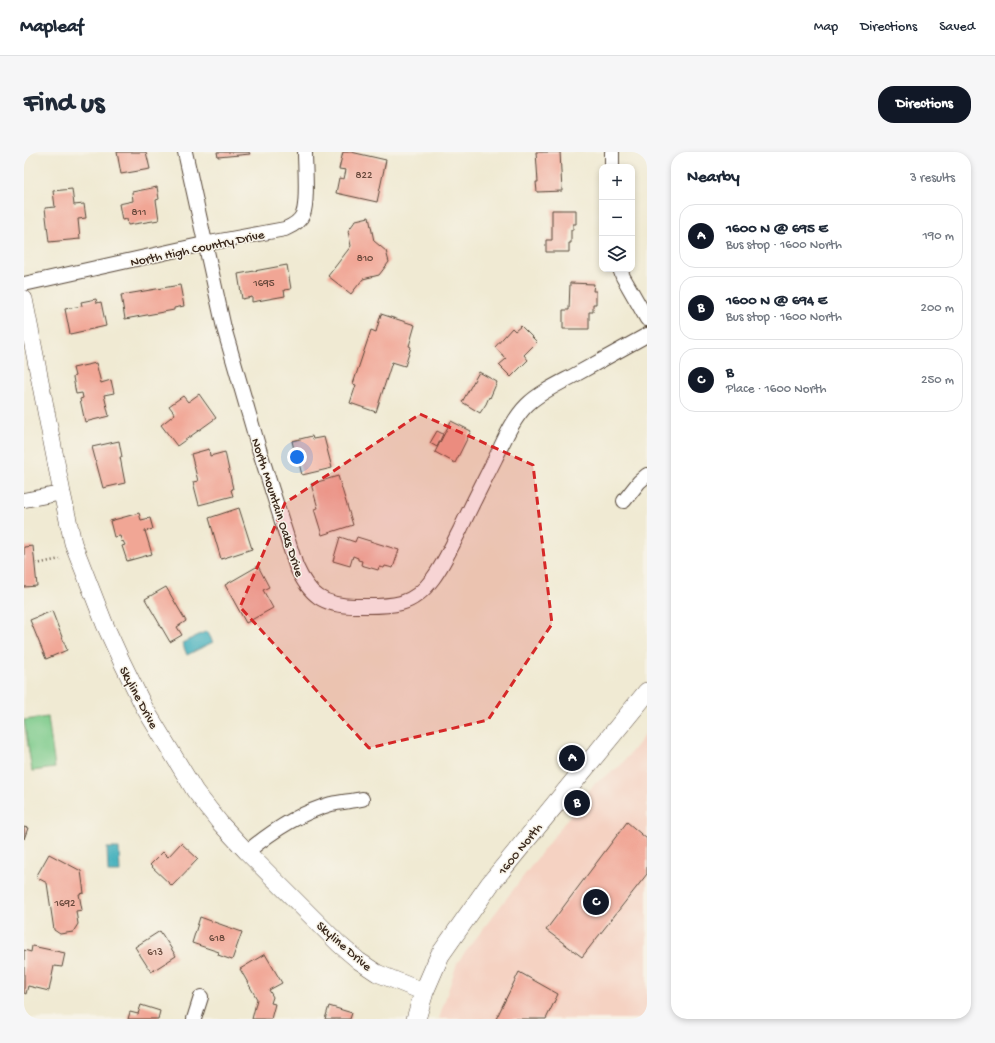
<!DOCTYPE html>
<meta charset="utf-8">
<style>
body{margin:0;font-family:"Gochi Hand",sans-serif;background:#f6f6f7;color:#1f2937}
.controls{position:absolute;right:12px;top:12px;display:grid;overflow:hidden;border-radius:8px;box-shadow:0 2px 6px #0003}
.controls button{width:36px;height:36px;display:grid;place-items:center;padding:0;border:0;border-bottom:1px solid #e0e1e3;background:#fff;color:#1f2937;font:20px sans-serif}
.you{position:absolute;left:273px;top:305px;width:14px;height:14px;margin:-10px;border:3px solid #fff;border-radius:50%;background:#1a73e8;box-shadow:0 0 0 6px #1a73e833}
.badge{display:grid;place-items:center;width:26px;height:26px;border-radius:50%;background:#111827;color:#fff;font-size:13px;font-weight:700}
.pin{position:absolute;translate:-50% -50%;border:2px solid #fff;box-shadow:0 1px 4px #0006}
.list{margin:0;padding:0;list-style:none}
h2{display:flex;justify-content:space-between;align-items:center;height:52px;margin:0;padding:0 16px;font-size:17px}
h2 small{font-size:13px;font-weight:400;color:#747a83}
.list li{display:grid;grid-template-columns:26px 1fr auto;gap:12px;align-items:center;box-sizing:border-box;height:64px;margin:0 8px 8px;padding:0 8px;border:1px solid #e0e1e3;border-radius:16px}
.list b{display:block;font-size:15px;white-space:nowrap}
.list p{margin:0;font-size:13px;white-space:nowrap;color:#747a83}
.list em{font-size:13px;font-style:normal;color:#747a83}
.icon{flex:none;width:22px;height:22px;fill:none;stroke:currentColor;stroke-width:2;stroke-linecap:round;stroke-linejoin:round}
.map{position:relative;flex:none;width:623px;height:867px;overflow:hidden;border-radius:16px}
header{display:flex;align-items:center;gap:24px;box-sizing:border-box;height:56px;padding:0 20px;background:#fff;border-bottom:1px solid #e0e1e3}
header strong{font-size:19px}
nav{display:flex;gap:22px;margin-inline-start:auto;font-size:14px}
.intro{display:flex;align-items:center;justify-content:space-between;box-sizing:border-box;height:96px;padding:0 24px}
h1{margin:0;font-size:28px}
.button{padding:10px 18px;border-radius:16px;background:#111827;color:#fff;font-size:14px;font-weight:700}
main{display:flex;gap:24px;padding:0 24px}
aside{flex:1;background:#fff;border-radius:16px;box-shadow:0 2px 6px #0003}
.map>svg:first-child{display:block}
.built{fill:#f5d2c2}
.green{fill:#7bca8a;stroke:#5b7a54}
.water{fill:#40afbc;stroke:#3e6c6d}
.building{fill:#f1a695}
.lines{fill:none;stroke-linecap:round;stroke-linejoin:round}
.minor-casing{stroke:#564739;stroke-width:16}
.tertiary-casing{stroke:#564739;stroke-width:18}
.secondary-casing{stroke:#564739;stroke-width:20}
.path{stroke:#564739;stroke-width:2.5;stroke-dasharray:1 3;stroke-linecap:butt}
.minor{stroke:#fff;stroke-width:14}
.tertiary{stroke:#fff;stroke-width:17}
.secondary{stroke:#fff;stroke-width:19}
.marked{fill:#d62828;fill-opacity:0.2;stroke:#d62828;stroke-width:3;stroke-dasharray:8 5;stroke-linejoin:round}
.labels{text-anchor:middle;stroke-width:3;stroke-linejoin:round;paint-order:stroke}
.number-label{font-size:11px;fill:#68493c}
.street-label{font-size:13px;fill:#3b2a1e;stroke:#f7f3e8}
</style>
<header>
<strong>Mapleaf</strong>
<nav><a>Map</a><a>Directions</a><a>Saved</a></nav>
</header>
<div class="intro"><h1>Find us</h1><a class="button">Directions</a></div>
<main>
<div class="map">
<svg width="623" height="867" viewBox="0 0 623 867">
<rect width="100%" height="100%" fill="#f7f3e8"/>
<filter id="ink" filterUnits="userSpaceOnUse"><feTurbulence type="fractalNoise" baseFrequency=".025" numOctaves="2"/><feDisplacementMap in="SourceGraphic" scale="8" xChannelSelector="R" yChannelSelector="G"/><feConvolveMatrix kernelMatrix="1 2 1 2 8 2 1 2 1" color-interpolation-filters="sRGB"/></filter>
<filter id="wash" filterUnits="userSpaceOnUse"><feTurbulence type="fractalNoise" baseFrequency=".012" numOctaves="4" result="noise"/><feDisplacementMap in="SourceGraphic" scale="16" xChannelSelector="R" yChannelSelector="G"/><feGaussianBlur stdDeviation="0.9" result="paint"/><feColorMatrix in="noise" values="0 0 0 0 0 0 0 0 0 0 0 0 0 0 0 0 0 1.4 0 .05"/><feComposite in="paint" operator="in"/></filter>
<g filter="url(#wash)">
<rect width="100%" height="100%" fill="#f0ead3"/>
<path class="built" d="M623 580V867H415L433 811 570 632 596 614Z"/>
<path class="green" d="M24 565 31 616 8 619 0 568Z"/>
<path class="water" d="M183 479 189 490 163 503 158 491Z
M83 696H95L96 720H84Z"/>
<g id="blocks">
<path class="building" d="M93 0H122L126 17 97 22Z
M193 0H225L226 2 194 5Z
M319 0H327L362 8 353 50 312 41 315 26 320 27 322 18 315 17Z
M512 0H536L538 39 513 40 512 30H514Z
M133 35 135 47 132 48 135 68 104 73 103 67 98 68 95 52 109 49 108 40Z
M48 37 50 53 60 52 62 66 54 67 56 87 25 90 21 56 31 55 29 39Z
M528 58H552V72H549V78H547V91H545V100H522V88H528Z
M345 65 350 89 362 99 365 110 355 123 339 127 327 142 304 124 327 94 324 79 332 68Z
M263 113 267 137 260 138 261 144 228 150V145L218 147 214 122Z
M546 131 570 132 569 139H572V152H569V160H565V177H539V158H545Z
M156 133 160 154 150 156V158L101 167 97 143Z
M72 147 73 151 77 150 82 174 46 182 41 157 58 154 57 150Z
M357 162 391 173 385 194 387 195 381 214 368 210 352 260 326 251 332 233 329 232 347 178 352 180Z
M497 174 513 190 500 203 504 208 487 225 475 213 482 207 471 195 488 176 491 179Z
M72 211 77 231 87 228 90 241 80 243 85 264 61 270 56 247 59 246 58 241 52 242 49 225 51 224 49 216Z
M455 220 473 230 466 246 465 245 462 252 456 261 438 250Z
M175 242 192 266 153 294 137 273 151 262 145 254 159 244 164 250Z
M427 269 447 279 431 311 411 300Z
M413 279 419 282 413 295 406 291Z
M288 284 289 287 300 285 308 316 278 323 275 311H274L273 307 270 308 268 297H270L268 289Z
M95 289 98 305H96L101 331 79 336 68 295Z
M185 297 186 304 201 300 209 337 207 338 209 344 175 353 169 330 174 329 167 302Z
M314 324 329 373 298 383 290 357 294 356 287 332Z
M215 356 228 397 197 407 185 366Z
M115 361 117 368 126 366 129 377 121 379 128 402 103 409 98 394 101 393 99 389 98 390 96 384 90 385 86 369Z
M316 385 331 390 333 385 375 398 369 416 361 414 360 416 355 415 354 418 337 413 338 409 334 408V406L329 404 326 414 309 409Z
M9 394 13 434 0 435V395Z
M234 414 245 435 239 438 249 456 222 471 201 433Z
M142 435 162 469 153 475 158 483 146 490 121 447Z
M28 459 43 498 22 507 6 468Z
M603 670 623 687V722L558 805 522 778Z
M0 675 4 676 0 687Z
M157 691 174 707 148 734 126 713 139 700 144 705Z
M25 702 57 719 60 741 55 742 58 758 52 759 54 772 49 780 36 782 30 778 23 731 12 725Z
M176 765 218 780 208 808 194 803 195 800 168 791Z
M136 779 152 804 127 820 111 795Z
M8 794 41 801 38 815 30 814 25 839 4 834 2 842 0 841V798L7 800Z
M241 802 258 831 245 838 249 845 247 851 251 852 247 867H228L233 847 216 817Z
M495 820 534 842 522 867H472Z
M117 853 136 859 134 867H104L106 860 114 862Z
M305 854 328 861 326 867H301Z"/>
</g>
</g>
<g filter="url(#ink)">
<use href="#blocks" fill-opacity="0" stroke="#564739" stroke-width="1"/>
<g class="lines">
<defs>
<path id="minor" d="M161 0 200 176 235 297 272 414C285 443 299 454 332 454 346 454 362 455 377 451 407 443 423 403 436 378 447 354 459 331 471 307 480 289 488 268 503 253 515 241 534 232 549 224 574 210 598 197 623 183
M588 0V15
M596 117 599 125 623 167
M0 132 180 92 261 77C268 74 276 70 279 62 284 50 281 14 281 0
M0 348 38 341
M600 349 615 330 623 323
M223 700C248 679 275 661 307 652 317 650 328 649 338 647
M170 867 177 845"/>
<path id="tertiary" d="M0 147 38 341 49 391 81 473 97 508 120 555 171 639 196 671 223 700 315 792 335 809 353 821 400 840"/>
<path id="secondary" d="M392 867 400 840 416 803 466 732 623 540"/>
</defs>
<use href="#minor" class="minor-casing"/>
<use href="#tertiary" class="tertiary-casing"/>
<use href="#secondary" class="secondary-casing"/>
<path class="path" d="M12 412 36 407"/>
<use href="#minor" class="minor"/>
<use href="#tertiary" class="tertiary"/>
<use href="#secondary" class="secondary"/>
</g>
</g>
<path class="marked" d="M396 262 509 313 528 472 464 568 345 596 216 455 261 351Z"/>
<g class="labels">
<g class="number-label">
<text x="340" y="26">822</text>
<text x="115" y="63">811</text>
<text x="341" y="109">810</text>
<text x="240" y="134">1695</text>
<text x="41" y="754">1692</text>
<text x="193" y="789">618</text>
<text x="131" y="803">613</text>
</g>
<g class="street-label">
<text transform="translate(173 95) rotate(-12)" y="5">North High Country Drive</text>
<text transform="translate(255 355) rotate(72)" y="5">North Mountain Oaks Drive</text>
<text transform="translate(116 545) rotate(62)" y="5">Skyline Drive</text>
<text transform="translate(495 696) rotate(-51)" y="5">1600 North</text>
<text transform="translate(321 793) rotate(41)" y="5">Skyline Drive</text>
</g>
</g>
</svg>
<div class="controls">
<button>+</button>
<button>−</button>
<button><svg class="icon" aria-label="layers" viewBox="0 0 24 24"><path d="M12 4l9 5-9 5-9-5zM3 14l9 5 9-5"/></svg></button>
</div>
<div class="you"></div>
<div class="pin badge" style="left:548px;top:606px">A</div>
<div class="pin badge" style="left:553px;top:651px">B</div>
<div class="pin badge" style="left:572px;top:750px">C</div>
</div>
<aside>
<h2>Nearby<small>3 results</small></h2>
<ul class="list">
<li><span class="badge">A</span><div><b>1600 N @ 695 E</b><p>Bus stop · 1600 North</p></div><em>190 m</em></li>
<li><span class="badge">B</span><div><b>1600 N @ 694 E</b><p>Bus stop · 1600 North</p></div><em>200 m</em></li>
<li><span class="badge">C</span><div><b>B</b><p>Place · 1600 North</p></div><em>250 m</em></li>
</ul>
</aside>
</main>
